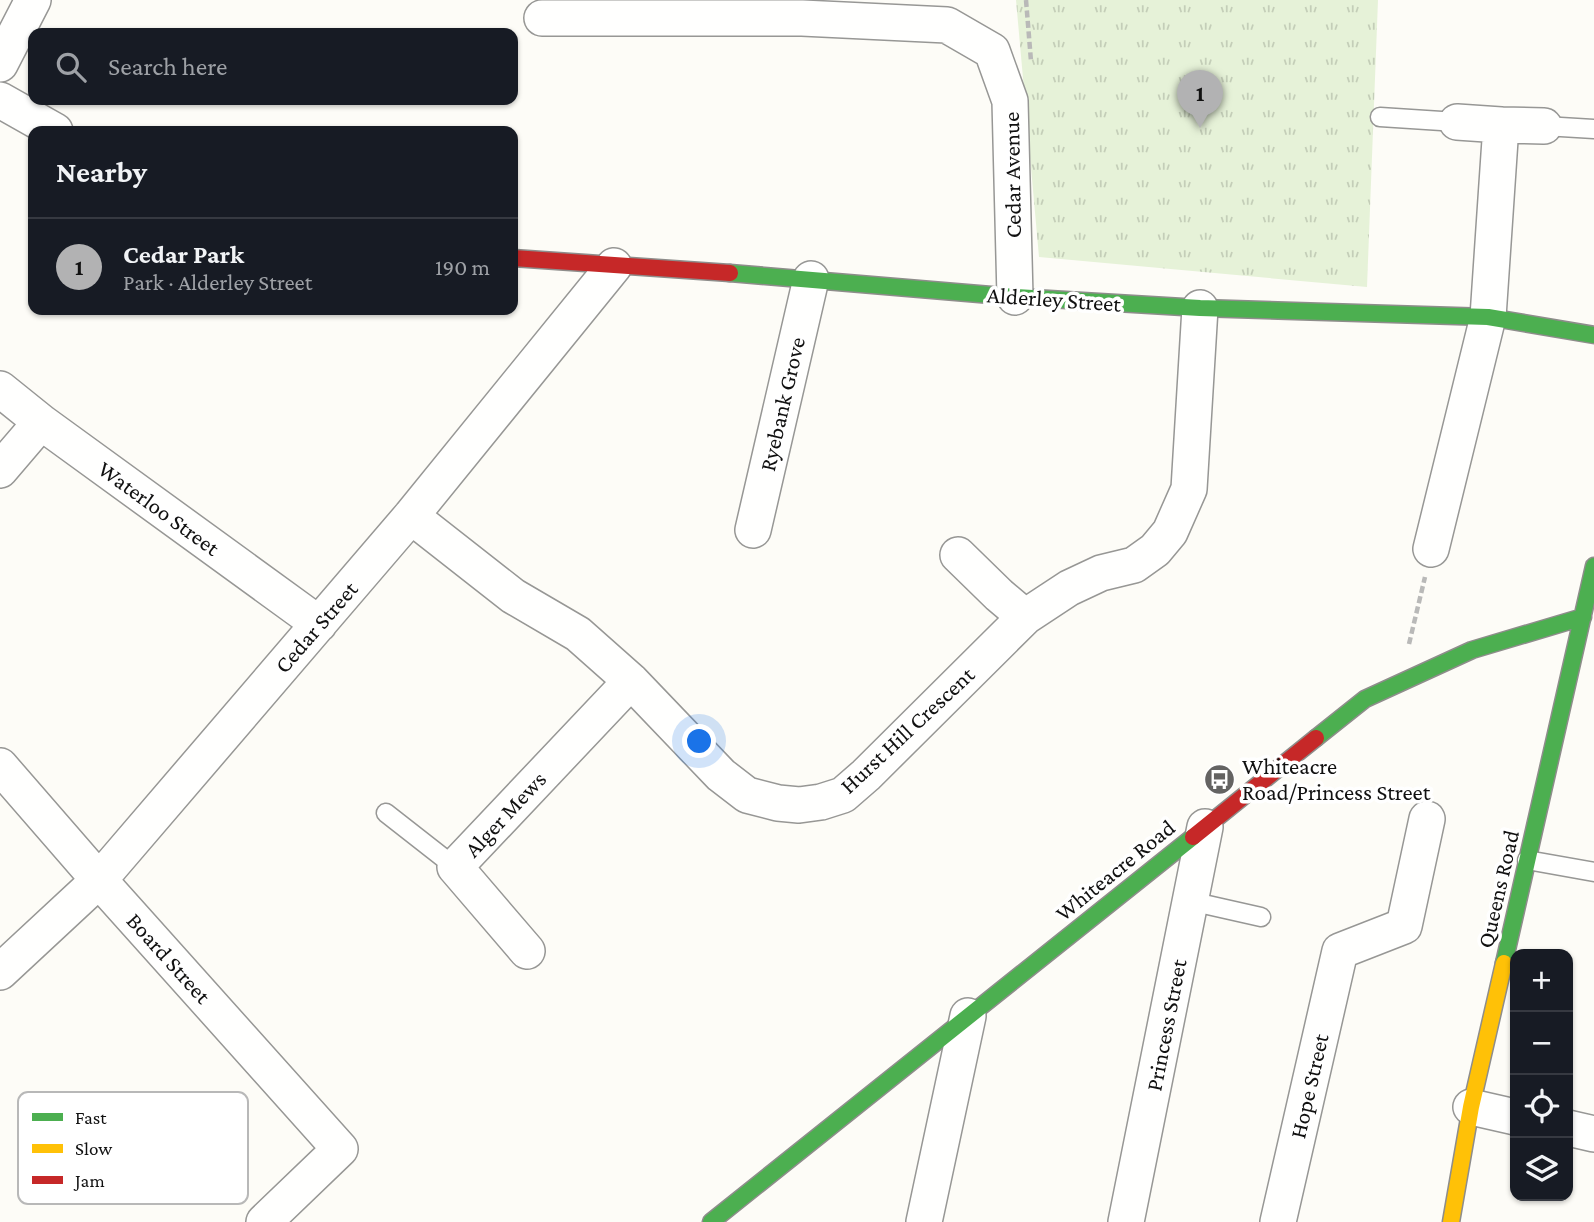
<!DOCTYPE html>
<meta charset="utf-8">
<style>
body{margin:0;font-family:"Crimson Pro",serif;background:#242831;color:#f1f3f6}
.controls{position:absolute;right:21px;bottom:21px;display:grid;overflow:hidden;border-radius:14px;box-shadow:0 2px 5px #0004}
.controls button{width:63px;height:63px;display:grid;place-items:center;padding:0;border:0;border-bottom:2px solid #363941;background:#171b24;color:#f1f3f6;font:35px sans-serif}
.you{position:absolute;left:700px;top:742px;width:24px;height:24px;margin:-18px;border:5px solid #fff;border-radius:50%;background:#1a73e8;box-shadow:0 0 0 10px #1a73e833}
.badge{display:grid;place-items:center;width:46px;height:46px;border-radius:50%;background:#b2b2b3;color:#111;font-size:23px;font-weight:700}
.pin{position:absolute;translate:-50% -58px;filter:drop-shadow(0 2px 4px #0008)}
.pin::after{content:'';position:absolute;top:37px;width:24px;height:21px;background:inherit;clip-path:polygon(0 0,100% 0,50% 100%)}
.list{margin:0;padding:0;list-style:none}
h2{display:flex;justify-content:space-between;align-items:center;height:91px;margin:0;padding:0 28px;font-size:30px}
h2 small{font-size:23px;font-weight:400;color:#9ea1a6}
.list li{display:grid;grid-template-columns:46px 1fr auto;gap:21px;align-items:center;box-sizing:border-box;height:98px;padding:0 28px;border-top:2px solid #363941}
.list b{display:block;font-size:26px;white-space:nowrap}
.list p{margin:0;font-size:23px;white-space:nowrap;color:#9ea1a6}
.list em{font-size:23px;font-style:normal;color:#9ea1a6}
.icon{flex:none;width:38px;height:38px;fill:none;stroke:currentColor;stroke-width:2;stroke-linecap:round;stroke-linejoin:round}
.map{position:relative;flex:none;width:1594px;height:1222px;overflow:hidden}
.search{position:absolute;background:#171b24;box-shadow:0 2px 5px #0004;left:28px;top:28px;width:490px;height:77px;display:flex;align-items:center;gap:18px;box-sizing:border-box;padding:0 24px;border-radius:14px;color:#9ea1a6;font-size:26px}
.panel{position:absolute;background:#171b24;box-shadow:0 2px 5px #0004;left:28px;top:126px;width:490px;height:189px;border-radius:14px}
.map>svg:first-child{display:block}
.grass{fill:url(#grass-tufts)}
.lines{fill:none;stroke-linecap:round;stroke-linejoin:round}
.lane-casing{stroke:#979795;stroke-width:21}
.street-casing{stroke:#979795;stroke-width:38}
.fast-casing{stroke:#8e8d8b;stroke-width:19}
.slow-casing{stroke:#8e8d8b;stroke-width:19}
.jam-casing{stroke:#8e8d8b;stroke-width:19}
.path{stroke:#b9b9b8;stroke-width:4.5;stroke-dasharray:7 3.5;stroke-linecap:butt}
.lane{stroke:#fffffe;stroke-width:18}
.street{stroke:#fffffe;stroke-width:35}
.fast{stroke:#4caf50;stroke-width:16}
.slow{stroke:#ffc107;stroke-width:16}
.jam{stroke:#c62828;stroke-width:16}
.labels{text-anchor:middle;stroke-width:7;stroke-linejoin:round;paint-order:stroke}
.street-label{font-size:23px;fill:#111;stroke:#fff}
.poi-label{font-size:23px;fill:#111;stroke:#fff;text-anchor:start}
.key{fill:#fff;stroke:#b8b8b8;stroke-width:2}
.key-label{font-size:19px;fill:#111}
</style>
<div class="map">
<svg width="1594" height="1222" viewBox="0 0 1594 1222">
<defs>
<pattern id="grass-tufts" width="24" height="20" patternUnits="userSpaceOnUse" patternTransform="scale(1.75)"><rect width="24" height="20" fill="#e6f2d8"/><path d="M3 7l-1-3M5 7V3M7 7l1-3M15 17l-1-3M17 17v-4M19 17l1-3" fill="none" stroke="#c4ceb8"/></pattern>
</defs>
<rect width="100%" height="100%" fill="#fdfcf7"/>
<path class="grass" d="M1016 0H1378L1367 287 1039 257Z"/>
<g class="lines">
<defs>
<path id="lane" d="M1380 117 1457 122
M1544 126 1594 129
M386 813 455 867
M1527 860 1594 872
M1190 901 1261 917"/>
<path id="street" d="M542 18H802L947 25 992 51 1010 101 1015 297
M0 64 33 0
M0 100 55 131
M1501 125 1544 126
M0 389 41 422 319 624
M0 470 41 422
M411 516 513 596 578 634 631 681 721 775 747 795 778 803 799 805 821 802 843 795 866 775 1025 617
M753 530 811 279
M1431 549 1488 317 1501 125 1457 122
M958 555 999 595 1025 617 1069 588 1101 573 1134 565 1155 550 1170 532 1189 489 1200 308
M0 766 99 880 340 1149 264 1222
M527 951 455 867 631 681
M0 972 99 880 411 516 614 266
M1471 1107 1515 1117
M1568 1128 1594 1134
M924 1222 968 1016
M1126 1222 1205 827
M1278 1222 1340 951 1404 926 1427 819"/>
<path id="fast" d="M730 273 1015 297 1200 308 1488 317 1594 335
M1316 738 1365 699 1472 650 1583 617
M1504 963 1594 566
M711 1222 1193 837"/>
<path id="slow" d="M1451 1222 1471 1107 1504 963"/>
<path id="jam" d="M513 258 730 273
M1193 837 1316 738"/>
</defs>
<use href="#lane" class="lane-casing"/>
<use href="#street" class="street-casing"/>
<use href="#fast" class="fast-casing"/>
<use href="#slow" class="slow-casing"/>
<use href="#jam" class="jam-casing"/>
<path class="path" d="M1026 0 1031 61
M1409 644 1425 577"/>
<use href="#lane" class="lane"/>
<use href="#street" class="street"/>
<use href="#fast" class="fast"/>
<use href="#slow" class="slow"/>
<use href="#jam" class="jam"/>
</g>
<defs>
<symbol id="bus-disc" viewBox="-11 -11 22 22"><circle r="9.5" fill="#646362" stroke="#fff"/><path d="M-5-6H5V4H4V6H2V4H-2V6H-4V4H-5ZM-3.5-4V0h7V-4ZM-3.5 1.2v1.5H-2V1.2ZM2 1.2v1.5H3.5V1.2Z" fill="#fff"/></symbol>
</defs>
<g fill-rule="evenodd">
<use href="#bus-disc" x="1202" y="762" width="35" height="35"/>
</g>
<g class="labels">
<g class="street-label">
<text transform="translate(1012 175) rotate(-91)" y="8">Cedar Avenue</text>
<text transform="translate(1054 299) rotate(4)" y="8">Alderley Street</text>
<text transform="translate(782 404) rotate(-77)" y="8">Ryebank Grove</text>
<text transform="translate(159 508) rotate(36)" y="8">Waterloo Street</text>
<text transform="translate(316 627) rotate(-49)" y="8">Cedar Street</text>
<text transform="translate(907 730) rotate(-43)" y="8">Hurst Hill Crescent</text>
<text transform="translate(505 814) rotate(-47)" y="8">Alger Mews</text>
<text transform="translate(1115 870) rotate(-39)" y="8">Whiteacre Road</text>
<text transform="translate(1498 889) rotate(-77)" y="8">Queens Road</text>
<text transform="translate(169 958) rotate(48)" y="8">Board Street</text>
<text transform="translate(1166 1025) rotate(-79)" y="8">Princess Street</text>
<text transform="translate(1309 1086) rotate(-77)" y="8">Hope Street</text>
</g>
<g class="poi-label">
<text x="1242" y="774">Whiteacre<tspan x="1242" dy="26">Road/Princess Street</tspan></text>
</g>
</g>
<rect x="18" y="1092" width="230" height="112" rx="10" class="key"/>
<rect x="32" y="1113" width="31" height="8" fill="#4caf50"/>
<rect x="32" y="1144" width="31" height="9" fill="#ffc107"/>
<rect x="32" y="1176" width="31" height="8" fill="#c62828"/>
<g class="key-label">
<text x="75" y="1124">Fast</text>
<text x="75" y="1155">Slow</text>
<text x="75" y="1187">Jam</text>
</g>
</svg>
<div class="controls">
<button>+</button>
<button>−</button>
<button><svg class="icon" aria-label="locate" viewBox="0 0 24 24"><circle cx="12" cy="12" r="6"/><path d="M12 2v4M12 18v4M2 12h4M18 12h4"/></svg></button>
<button><svg class="icon" aria-label="layers" viewBox="0 0 24 24"><path d="M12 4l9 5-9 5-9-5zM3 14l9 5 9-5"/></svg></button>
</div>
<div class="you"></div>
<div class="pin badge" style="left:1200px;top:128px">1</div>
<div class="search"><svg class="icon" aria-label="search" viewBox="0 0 24 24"><circle cx="10" cy="10" r="6"/><path d="M15 15l6 6"/></svg>Search here</div>
<section class="panel">
<h2>Nearby<small></small></h2>
<ul class="list">
<li><span class="badge">1</span><div><b>Cedar Park</b><p>Park · Alderley Street</p></div><em>190 m</em></li>
</ul>
</section>
</div>
